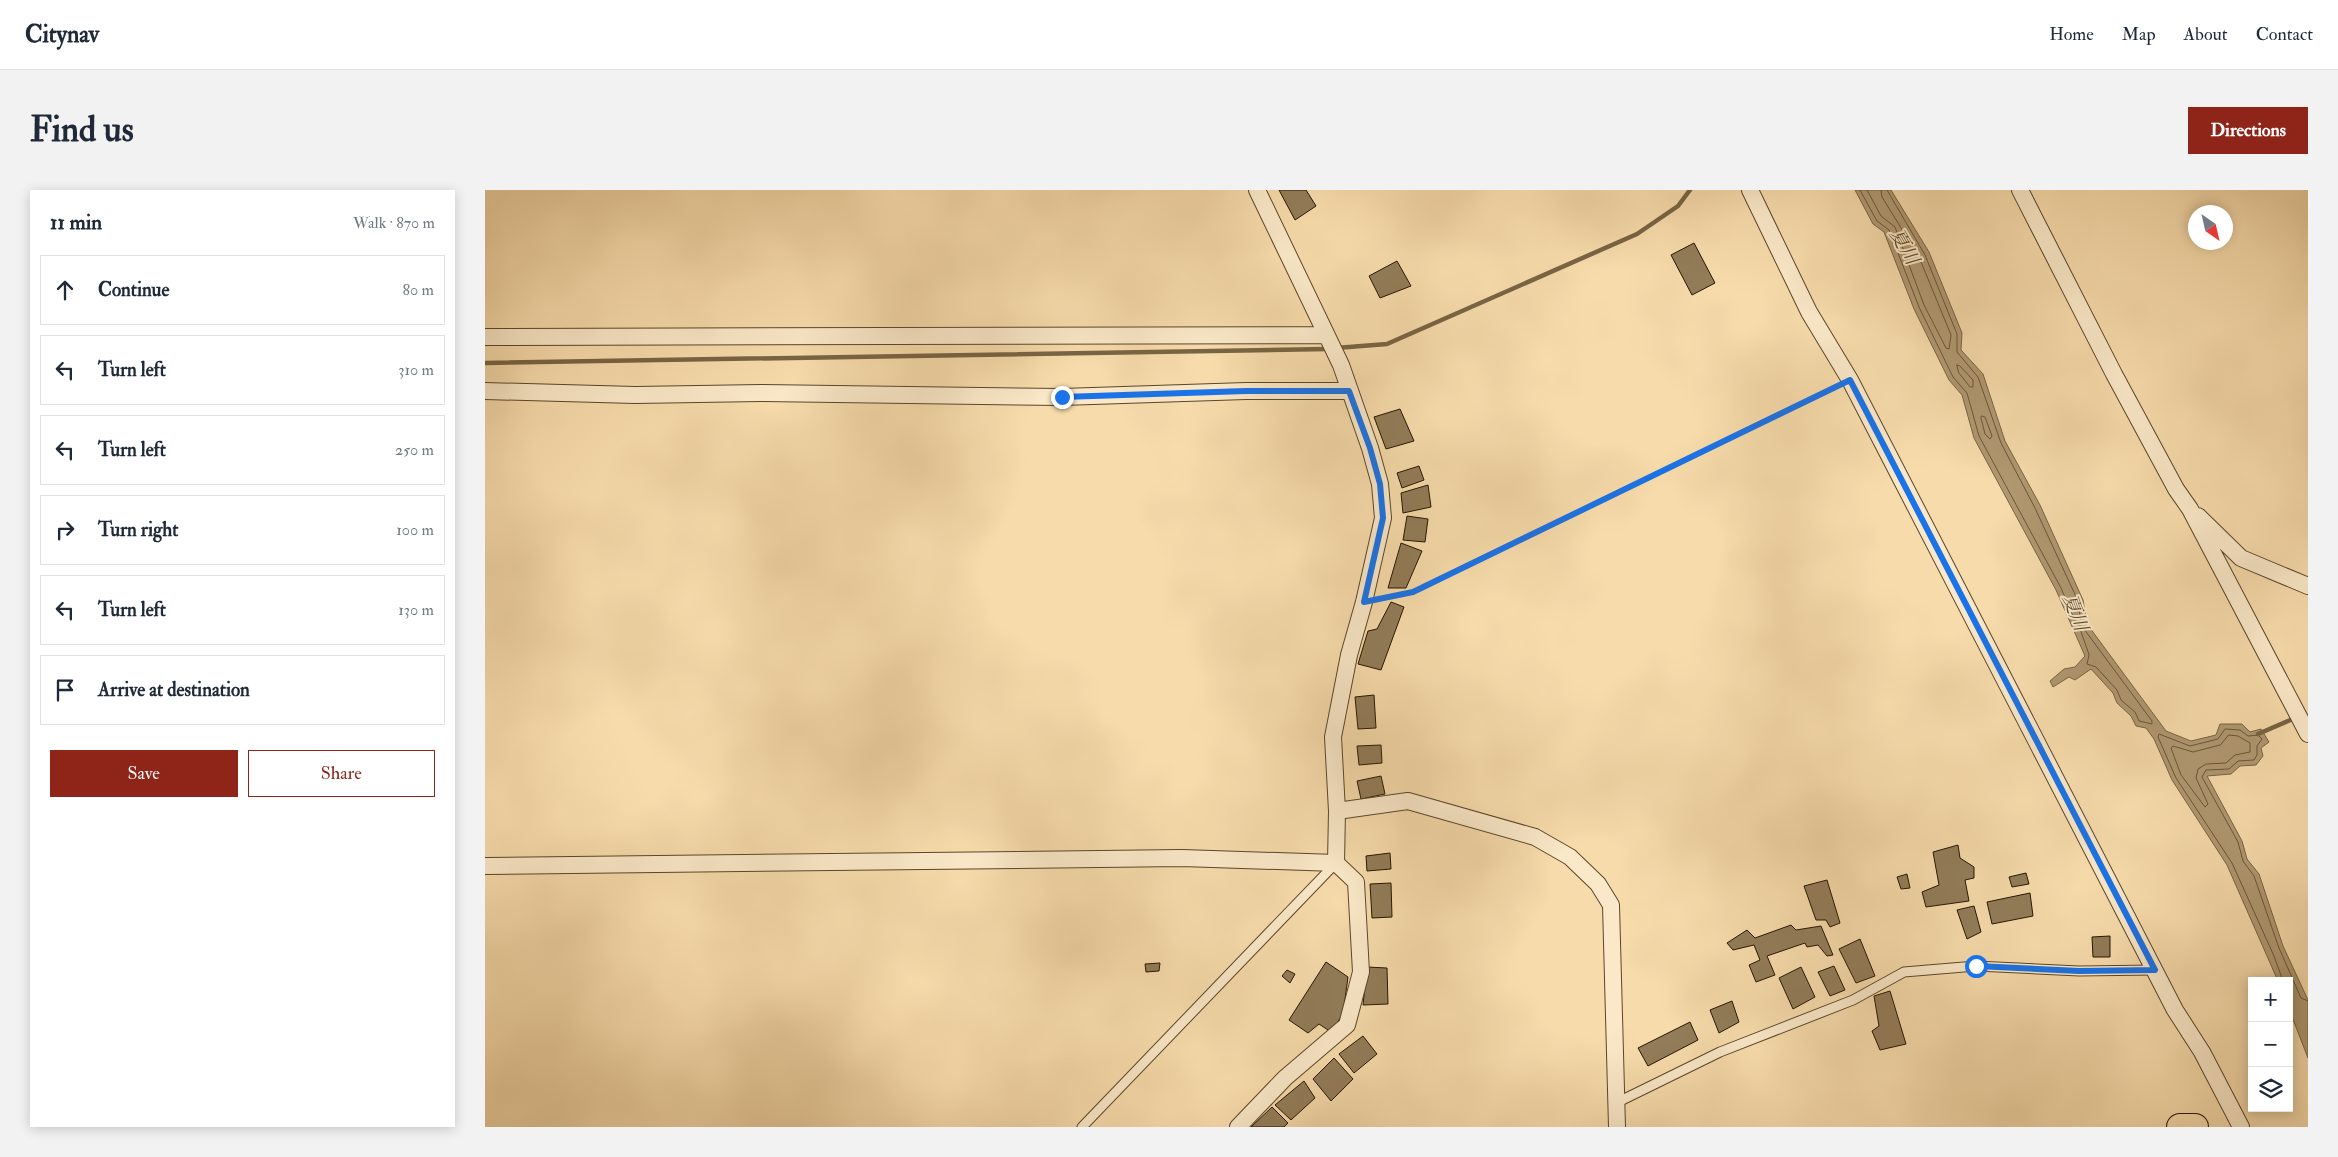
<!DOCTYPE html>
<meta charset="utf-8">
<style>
body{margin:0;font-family:"IM FELL Double Pica","Noto Serif JP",serif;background:#f2f2f3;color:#1f2937}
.controls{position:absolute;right:15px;bottom:15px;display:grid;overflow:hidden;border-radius:0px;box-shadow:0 2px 12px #0003}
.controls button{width:45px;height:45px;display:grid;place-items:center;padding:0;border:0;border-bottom:1px solid #e0e1e3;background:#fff;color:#1f2937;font:25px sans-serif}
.compass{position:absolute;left:1703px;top:15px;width:45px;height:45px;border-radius:50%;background:#fff;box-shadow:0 2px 12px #0003;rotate:146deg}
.stop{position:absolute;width:15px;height:15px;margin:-11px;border:4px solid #1a73e8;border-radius:50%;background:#fff}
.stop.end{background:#1a73e8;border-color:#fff;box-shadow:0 1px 5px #0008}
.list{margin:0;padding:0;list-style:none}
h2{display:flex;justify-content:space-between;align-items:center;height:65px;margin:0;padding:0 20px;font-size:21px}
h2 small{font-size:16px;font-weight:400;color:#747a83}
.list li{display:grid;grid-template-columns:32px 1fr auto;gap:15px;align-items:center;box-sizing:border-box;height:70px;margin:0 10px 10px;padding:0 10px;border:1px solid #e0e1e3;border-radius:0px}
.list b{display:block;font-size:19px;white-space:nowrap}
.list em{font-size:16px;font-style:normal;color:#747a83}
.actions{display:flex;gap:10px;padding:15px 20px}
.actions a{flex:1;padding:11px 0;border:1px solid #8f2418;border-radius:0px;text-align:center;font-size:18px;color:#8f2418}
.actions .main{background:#8f2418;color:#fff}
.icon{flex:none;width:28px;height:28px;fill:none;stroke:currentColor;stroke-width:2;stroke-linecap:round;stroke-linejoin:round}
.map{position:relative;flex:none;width:1823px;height:937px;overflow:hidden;border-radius:0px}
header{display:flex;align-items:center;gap:30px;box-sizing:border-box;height:70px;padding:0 25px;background:#fff;border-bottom:1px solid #e0e1e3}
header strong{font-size:24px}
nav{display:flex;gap:28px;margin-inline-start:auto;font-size:18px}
.intro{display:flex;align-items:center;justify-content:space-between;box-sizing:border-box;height:120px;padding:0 30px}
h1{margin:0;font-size:35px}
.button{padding:12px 22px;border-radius:0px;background:#8f2418;color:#fff;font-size:18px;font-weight:700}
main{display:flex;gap:30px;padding:0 30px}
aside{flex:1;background:#fff;border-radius:0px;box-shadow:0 2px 12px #0003}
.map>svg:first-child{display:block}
.water{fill:#b09871;stroke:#786444}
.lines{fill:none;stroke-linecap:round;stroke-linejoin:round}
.shore{stroke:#6a5638;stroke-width:1}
.stream{stroke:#786444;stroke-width:4.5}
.building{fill:#927c59;stroke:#251500}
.service-casing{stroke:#5a462b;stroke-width:11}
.minor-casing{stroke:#5a462b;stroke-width:18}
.primary-casing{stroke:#251500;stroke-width:28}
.path{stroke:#251500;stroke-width:2.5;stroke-dasharray:1 2.5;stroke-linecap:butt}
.service{stroke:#fae8c8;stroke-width:9}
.minor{stroke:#fae8c8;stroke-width:16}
.primary{stroke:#f7dbab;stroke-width:26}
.route{stroke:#1a73e8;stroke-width:6}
.labels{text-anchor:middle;stroke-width:4;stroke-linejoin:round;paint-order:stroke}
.water-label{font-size:19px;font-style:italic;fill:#5d492d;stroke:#fae8c8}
</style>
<header>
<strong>Citynav</strong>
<nav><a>Home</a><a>Map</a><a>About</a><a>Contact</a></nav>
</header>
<div class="intro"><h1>Find us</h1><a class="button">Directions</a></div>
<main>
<aside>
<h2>11 min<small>Walk · 870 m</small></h2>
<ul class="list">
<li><svg class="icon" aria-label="ahead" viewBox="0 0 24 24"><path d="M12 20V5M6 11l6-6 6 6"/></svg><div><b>Continue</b></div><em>80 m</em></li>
<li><svg class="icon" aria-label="left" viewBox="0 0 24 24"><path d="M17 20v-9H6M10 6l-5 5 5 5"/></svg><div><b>Turn left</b></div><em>310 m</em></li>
<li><svg class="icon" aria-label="left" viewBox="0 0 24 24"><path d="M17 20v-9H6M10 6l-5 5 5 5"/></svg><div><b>Turn left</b></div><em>250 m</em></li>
<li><svg class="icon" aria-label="right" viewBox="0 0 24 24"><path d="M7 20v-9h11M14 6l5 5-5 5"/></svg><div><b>Turn right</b></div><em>100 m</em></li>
<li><svg class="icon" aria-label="left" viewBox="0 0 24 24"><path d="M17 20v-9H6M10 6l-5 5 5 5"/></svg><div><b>Turn left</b></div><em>130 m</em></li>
<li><svg class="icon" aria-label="arrive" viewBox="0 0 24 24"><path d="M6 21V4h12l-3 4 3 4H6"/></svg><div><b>Arrive at destination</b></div></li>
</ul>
<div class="actions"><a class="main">Save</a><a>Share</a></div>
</aside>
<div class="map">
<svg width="1823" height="937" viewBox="0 0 1823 937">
<rect width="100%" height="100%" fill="#f7dbab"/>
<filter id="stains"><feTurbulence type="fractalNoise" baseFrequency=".004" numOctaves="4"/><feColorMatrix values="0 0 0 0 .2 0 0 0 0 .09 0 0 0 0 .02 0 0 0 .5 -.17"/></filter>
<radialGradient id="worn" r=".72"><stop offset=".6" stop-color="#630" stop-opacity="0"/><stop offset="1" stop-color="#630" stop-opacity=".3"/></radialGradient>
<path class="water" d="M1370 0H1406L1444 62 1477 143 1476 160 1498 184 1520 251 1555 315 1598 410 1602 434 1681 541 1706 551 1731 545 1735 534H1757L1765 542 1776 539 1784 552 1776 558 1778 566 1771 575 1755 576 1746 584 1722 586 1757 651 1762 669 1774 684 1798 756 1823 810V868L1804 819V791H1793L1742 675 1687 590 1669 549 1661 538 1651 536 1646 526 1632 513 1628 503 1606 479 1590 490 1584 487 1568 497 1565 491 1579 479 1590 477 1600 466 1571 400 1489 248 1477 205 1464 190 1429 119 1399 42 1388 34Z"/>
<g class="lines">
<path class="shore" d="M1375 0 1392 31 1404 40 1434 117 1468 187 1482 203 1494 246 1576 398 1592 435 1595 436 1596 433 1593 411 1550 318 1516 253 1493 187 1472 162V144L1440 65 1402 0
M1382 0 1396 26 1410 37 1439 115 1461 158 1464 159 1466 145 1434 67 1397 7 1396 0
M1472 175 1475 176 1488 190V197H1485L1474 183Z
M1497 226 1500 227 1507 246 1505 249 1500 244 1496 228Z
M1595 438 1599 439 1667 531V534L1654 531 1650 522 1636 510 1632 500 1611 477 1602 474 1604 465Z
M1744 545 1753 546 1765 553V562L1750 565 1741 573 1721 574 1713 579 1711 588 1723 614 1720 617 1696 585 1686 558 1688 556 1708 562 1735 555Z
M1798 791 1789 766 1747 673 1691 588 1673 547 1674 544 1705 556 1733 549 1740 539 1755 540 1763 546 1773 545 1777 549 1772 556V565L1769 570 1753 571 1744 579 1721 580 1717 587 1753 652 1758 671 1769 686 1794 758 1816 808 1823 811"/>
<path class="stream" d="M851 158 902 154 1152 44 1193 16 1205 0
M0 173 843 159
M1773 544 1810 528"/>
</g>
<path class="building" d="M794 0H821L831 16 810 30Z
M1209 53 1230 93 1207 105 1186 65Z
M912 71 926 96 895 108 884 86Z
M915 219 929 251 901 259 889 227Z
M934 276 939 290 917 298 912 283Z
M943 295 946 317 918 323 916 303Z
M922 326 943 329 940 352 918 350Z
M916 353 937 361 921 398H903Z
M906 412 919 417 896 480 873 474 883 441 892 439Z
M889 505 891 538 873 539 870 507Z
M896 555 897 573 874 575 872 556Z
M896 586 900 604 876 609 872 591Z
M1473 655 1475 668 1489 677V688L1480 690 1484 711 1441 717 1437 702 1454 695 1448 662Z
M905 663 906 679 882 681 881 666Z
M1541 683 1544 694 1527 697 1524 687Z
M1422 684 1425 698 1416 699 1412 687Z
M1342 690 1355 733 1345 737 1341 730H1331L1319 696Z
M906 693 907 727 887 728 885 694Z
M1545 703 1548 726 1507 734 1502 712Z
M1489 716 1496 742 1482 749 1472 720Z
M1306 735 1311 740 1336 736 1348 765 1342 766 1333 755 1322 757 1320 753 1282 766 1290 785 1271 792 1264 775 1275 770 1269 755 1248 760 1242 753 1262 740 1270 748Z
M1625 746V767H1608L1607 747Z
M1375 749 1390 786 1371 793 1354 759Z
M841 772 863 787 858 824 846 842 834 834 823 843 804 830Z
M675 773 674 781 661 782 660 774Z
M1349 776 1360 800 1345 806 1333 782Z
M882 777 902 778 903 814 878 815Z
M1316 777 1330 807 1308 819 1294 788Z
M802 780 810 784 805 793 797 786Z
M1405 801 1421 854 1395 860 1387 841 1394 836 1389 806Z
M1247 811 1254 832 1234 843 1225 820Z
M1205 832 1213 850 1163 876 1153 858Z
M878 846 892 864 869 883 854 864Z
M849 868 868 889 846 911 828 889Z
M819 891 830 908 806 930 790 915Z
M787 917 803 933 799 937H766Z"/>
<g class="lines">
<defs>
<path id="service" d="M1131 913 1235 862 1368 810 1419 782 1491 776 1594 781 1670 780
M597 937 851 673"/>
<path id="minor" d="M772 0 856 175 885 258 895 294 898 328 879 412 864 465 848 547 852 621 851 673
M1265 0 1324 122 1365 190 1690 820 1717 862 1756 937
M1535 0 1629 184 1691 299 1705 319 1823 544
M0 147 841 145
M0 201 150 205 276 203 577 207 761 201H864
M1713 326 1756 368 1823 396
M852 621 923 611 1050 647 1085 667 1113 694 1126 715 1132 937
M0 676 697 668 851 673 871 692 876 782 862 835 800 888 753 937"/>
<path id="primary" d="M1695 937H1710"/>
</defs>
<use href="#service" class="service-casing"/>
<use href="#minor" class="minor-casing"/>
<use href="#primary" class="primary-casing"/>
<path class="path" d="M895 409 928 402 1352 196"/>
<use href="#service" class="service"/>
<use href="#minor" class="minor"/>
<use href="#primary" class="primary"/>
</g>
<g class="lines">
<path class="route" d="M577 207 761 201H864L885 258 895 294 898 328 879 412 928 402 1365 190 1670 780 1594 781 1491 776"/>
</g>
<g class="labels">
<g class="water-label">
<text transform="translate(1420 56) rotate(60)" y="7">夏川</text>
<text transform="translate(1591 422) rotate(69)" y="7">夏川</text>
</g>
</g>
<rect width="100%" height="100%" filter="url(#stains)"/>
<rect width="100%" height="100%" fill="url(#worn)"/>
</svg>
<div class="controls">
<button>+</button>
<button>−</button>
<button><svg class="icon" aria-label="layers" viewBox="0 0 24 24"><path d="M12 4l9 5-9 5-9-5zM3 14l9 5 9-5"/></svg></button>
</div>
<svg class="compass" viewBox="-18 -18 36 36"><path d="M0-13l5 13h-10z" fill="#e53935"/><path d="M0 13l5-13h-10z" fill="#747a83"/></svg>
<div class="stop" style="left:1491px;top:776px"></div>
<div class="stop end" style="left:577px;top:207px"></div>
</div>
</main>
